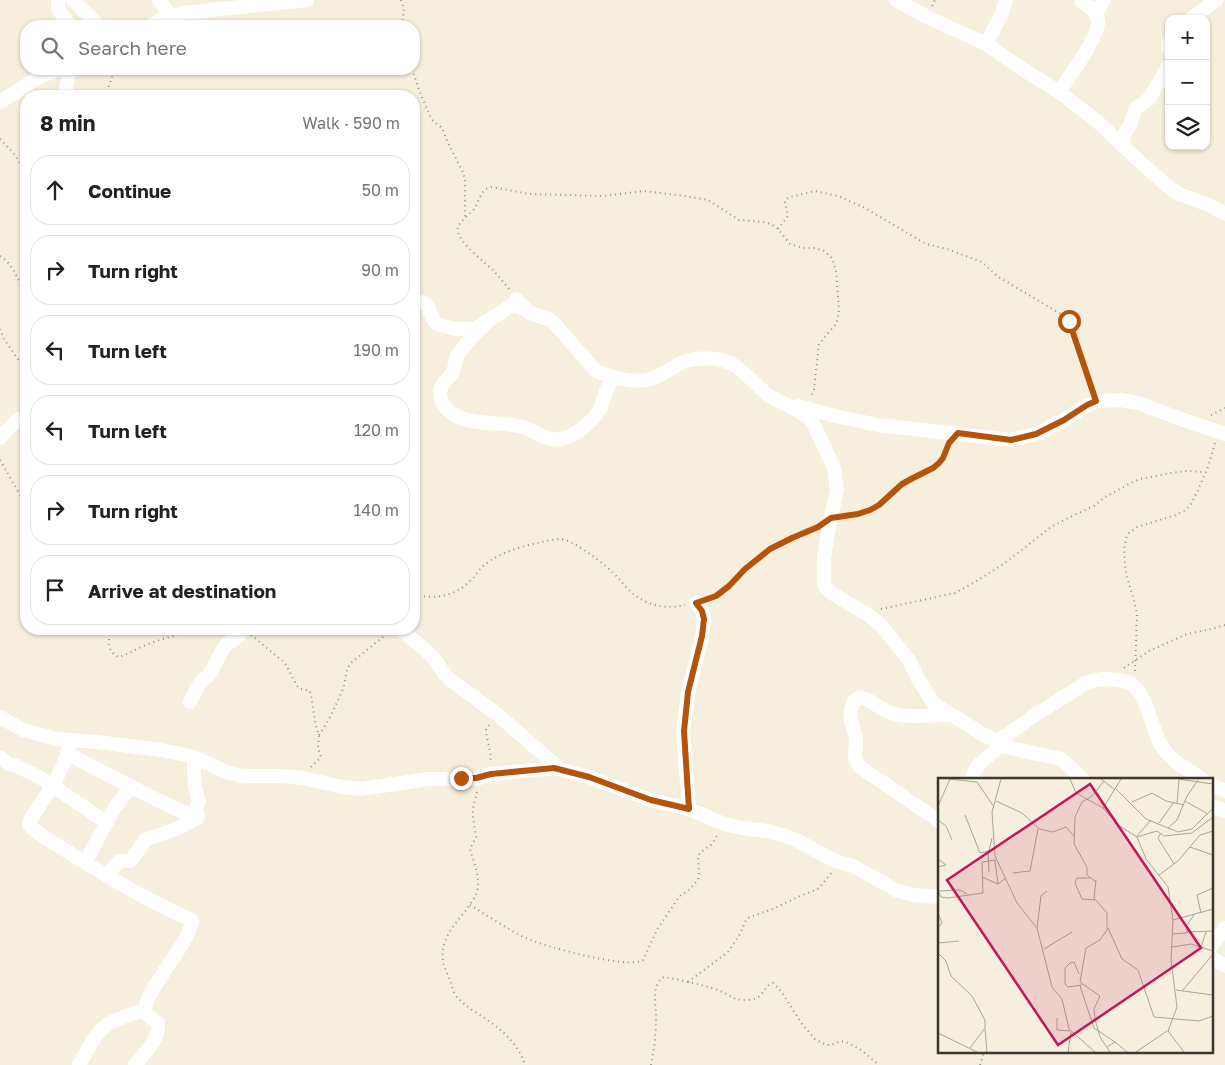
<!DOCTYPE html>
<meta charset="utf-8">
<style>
body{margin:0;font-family:"Golos Text",sans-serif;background:#f2f2f2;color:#202124}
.controls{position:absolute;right:15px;top:15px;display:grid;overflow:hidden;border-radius:10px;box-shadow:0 1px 4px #0004}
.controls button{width:45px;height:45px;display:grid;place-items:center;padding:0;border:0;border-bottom:1px solid #e0e0e0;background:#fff;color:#202124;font:25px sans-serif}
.stop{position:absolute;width:15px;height:15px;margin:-11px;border:4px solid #b45309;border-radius:50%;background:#fff}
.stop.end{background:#b45309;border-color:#fff;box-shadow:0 1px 5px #0008}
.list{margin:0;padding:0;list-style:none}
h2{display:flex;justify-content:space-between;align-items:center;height:65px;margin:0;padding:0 20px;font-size:21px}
h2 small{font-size:16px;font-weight:400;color:#757577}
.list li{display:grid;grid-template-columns:32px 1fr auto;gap:15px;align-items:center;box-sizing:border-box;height:70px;margin:0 10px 10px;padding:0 10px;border:1px solid #e0e0e0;border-radius:20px}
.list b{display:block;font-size:19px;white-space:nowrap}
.list em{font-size:16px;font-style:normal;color:#757577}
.icon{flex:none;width:28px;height:28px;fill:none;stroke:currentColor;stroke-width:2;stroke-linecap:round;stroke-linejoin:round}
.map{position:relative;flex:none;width:1225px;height:1065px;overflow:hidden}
.search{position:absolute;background:#fff;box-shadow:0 1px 4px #0004;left:20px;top:20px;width:400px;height:55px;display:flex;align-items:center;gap:12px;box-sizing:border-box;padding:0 18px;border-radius:20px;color:#757577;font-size:19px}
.panel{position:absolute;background:#fff;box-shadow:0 1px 4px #0004;left:20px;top:90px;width:400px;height:545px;border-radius:20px}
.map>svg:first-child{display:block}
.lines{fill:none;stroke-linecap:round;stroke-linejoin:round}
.path{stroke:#979185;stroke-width:2;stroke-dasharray:1 4;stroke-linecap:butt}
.minor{stroke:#fff;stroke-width:14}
.route{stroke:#b45309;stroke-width:6}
.inset-road{fill:none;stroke:#aba598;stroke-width:1}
.view{fill:#c2185b;fill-opacity:0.15;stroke:#c2185b;stroke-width:2.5}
.inset-edge{fill:none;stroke:#3a3730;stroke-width:2.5}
</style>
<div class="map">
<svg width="1225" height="1065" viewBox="0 0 1225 1065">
<rect width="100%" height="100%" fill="#f7efdd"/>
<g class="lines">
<path class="path" d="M401 0 404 9 402 26
M932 6 935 0
M412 69 421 95 432 120 442 128 448 143 463 172 465 180V219
M105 96 115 69
M0 139 15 155 26 174
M778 229 788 216 785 202 786 199 790 197 815 191 838 196 865 208 926 244 947 249 982 262 997 276 1064 316 1069 321 1093 390
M0 256C16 267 16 279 26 293
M509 289C504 283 499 277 494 271 486 263 454 240 458 227 461 219 472 214 476 206 480 198 482 188 492 187L529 194 603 196 644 191 685 196 708 200 739 220 763 222 771 224 778 229 790 244 803 248H815L824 251 832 258 836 271 839 309 838 317 836 324 819 344 814 389 811 398
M0 329 4 339 22 365 26 374
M1211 415 1225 408
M0 460 26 505
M844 516C852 515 862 514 870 510 885 504 896 488 910 479 919 474 930 472 938 465 944 459 945 452 948 444
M414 595C434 599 455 597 470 581 475 577 478 571 482 567 499 552 521 547 541 542 547 541 554 539 560 539 569 540 576 545 584 550 593 556 603 563 611 571 618 577 623 584 629 590 644 605 665 610 685 605
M709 598C725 592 733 580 745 569 753 562 762 555 770 549 784 540 801 534 817 528
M881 609 955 593 975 582 1005 563 1051 527 1076 514 1094 506 1105 497 1131 483 1140 479 1171 473 1186 471 1205 472
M110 629C109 641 106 650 118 657 130 654 139 647 151 643 163 638 176 637 188 629
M251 635 285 663 297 686 301 689 310 691 316 726 319 735 318 748 321 757 310 768
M1124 668 1149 651 1187 634 1211 629 1225 625
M1135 671 1137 614 1134 600 1126 574 1124 550 1126 538 1129 533 1137 527 1176 515 1186 510 1191 504 1198 490 1208 467 1215 443
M489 725 486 730V732L491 756 490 763
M319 735C329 721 336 705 343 689 346 680 345 670 351 663L389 632
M477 792 473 808V818L476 837 470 849C473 861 479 873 478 886 476 910 438 929 443 960 443 966 447 972 449 978 452 984 452 990 456 996 462 1003 469 1008 477 1013 498 1027 517 1040 525 1065
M470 905C488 916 507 929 526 938 543 946 629 970 643 960L658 928 675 903 681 895 688 891 698 880 699 873 698 856 701 852 712 844 718 834
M688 982 728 952 740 934 745 922 748 918 758 914 773 909 800 896 816 890 820 887 832 872
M651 1065C652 1056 655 1047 655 1037 656 1029 656 1021 656 1013 655 1001 652 984 664 977 681 980 698 984 715 989 722 991 729 996 736 999 742 1000 751 1001 756 998 764 995 765 985 773 983L781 991 802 1024 815 1039 826 1045H831L841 1041 846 1042 861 1050 879 1065
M980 1065 984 1051"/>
<path class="minor" d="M58 0V9L70 26
M73 0 99 26
M159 0 171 16
M896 0 929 18 986 44 1021 68 1059 92 1098 122 1139 161 1171 189 1179 194 1209 205 1225 214
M1096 14 1104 0
M1191 19 1216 0
M150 26 165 18 183 13 307 0
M1169 42 1168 44 1169 50
M986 44 1002 13 1006 0
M1059 92C1068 79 1100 35 1098 21 1097 12 1087 5 1081 0
M67 96 66 88 70 69
M0 102 39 77 60 69
M1122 145 1124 135 1131 123 1135 110 1137 107 1144 103 1149 99 1169 65
M516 299 530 313 548 319 553 322 595 370C607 377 633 383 647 380 660 377 670 369 681 363 693 357 718 357 730 363 745 370 755 385 768 395 781 404 806 411 813 423L834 468 837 490 828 532 824 558V581L825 587 830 592 868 615 881 625 909 660 918 679 934 704 984 735 993 739 997 740 1007 735 1038 713 1086 683C1096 679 1106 678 1116 680 1120 680 1124 681 1128 682 1147 690 1151 728 1161 745 1170 761 1187 769 1202 779
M414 300 424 303 428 307 434 321 439 325 457 329H475L511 306 515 305 527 310
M489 320C479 331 464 343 457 357 455 362 455 367 453 372 451 377 446 379 443 384 435 397 445 411 458 417 477 425 499 422 519 426 536 430 547 444 565 438 577 434 594 420 600 409 603 403 604 397 606 391 608 386 611 382 613 377
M798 406 835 416 878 425 1011 440 1036 434 1064 420 1087 405 1097 401 1121 400 1138 403 1181 419 1225 434
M0 438 18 419H26
M402 629C411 639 422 647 432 656 438 663 442 672 449 679L497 714 561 770
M190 702 201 681 209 675 223 649 227 644 238 637 239 634 238 629
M0 717 23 730 57 739 97 742 161 750 191 756 229 773 243 776H280L302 778 343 787 361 789 429 779H476L491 774 554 768 589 777 651 800 689 809 724 824 742 828 767 831 783 835 796 840 835 861 853 866 898 891 913 895 939 897
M66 740 69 744V747L64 763 53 785 30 820 29 825C41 837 57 845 70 853 109 878 149 901 191 920L192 922C187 947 142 994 145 1013L158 1023C160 1039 144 1054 135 1065
M1001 746 1061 759 1083 779
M68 754 155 799 197 818
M1 758 9 764 17 766 41 778 100 818 106 823
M972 779C974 761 996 755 1004 740
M1211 784 1225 791
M1211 806 1225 811
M689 809 683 731 688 693 702 637 704 619 702 611 696 603
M939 821 860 767C851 756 857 752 856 740 855 723 845 721 854 701L860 697C872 700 880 709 891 713 910 719 931 714 950 715
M85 863 115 807 131 787
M107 876 119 861H130L132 859 145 840 176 829 197 818 198 816 195 810 199 801 195 788 194 775V758
M1211 947 1225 928
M1211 957 1225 966
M79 1065C87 1052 94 1034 107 1025 114 1019 135 1013 144 1010"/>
</g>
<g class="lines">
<path class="route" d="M461 778H476L491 774 554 768 589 777 651 800 689 809 684 731 688 692 702 636 704 619 702 611 696 603 716 596 729 586 745 569 770 549 792 538 818 527 831 518 858 514 870 510 879 505 902 484 913 478 933 468 939 463 943 458 949 443 958 433 1011 440 1036 434 1064 420 1087 405 1096 401 1069 321"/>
</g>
<g transform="translate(938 778)">
<rect width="275" height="275" fill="#f7efdd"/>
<path class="inset-road" d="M11 1 39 4 56 29M63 1 54 34 57 78 79 125 99 150 114 209 124 221 131 251 157 274M132 1 138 15 165 30 180 47 199 59 208 81 230 109 235 142 233 182 239 229 230 253 246 274M163 1 177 12M240 1 275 6M178 11 208 41 240 54 254 51 275 30M58 23 84 35 101 51 115 54 128 49 136 58M247 23 270 36M194 24 214 15 228 23 246 27M239 25 241 2M0 28 12 1M165 30 183 1M27 37 42 75 51 73 54 60M0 42 8 48 14 62M221 45 236 24M230 50 239 42 249 18 260 2M223 55 220 60 236 86M199 58 213 42M199 59 219 53 226 58 254 55 275 39M252 69 275 77M50 74 51 94M0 81 8 87 0 89M57 83 60 106M75 95 92 93 100 51M221 97 240 83 262 57 275 53M0 99V121M44 99 60 106 68 100M152 100H139L137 105 144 121 157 122M158 102 156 120 169 135V152L162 162 148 170 142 204 162 218 156 231 157 241 162 259 172 274M158 104 149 97V89L136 66 137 39 144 24 154 18 166 3M1 113 22 112 29 116M1 115 3 119 10 120 45 115 44 84 58 82M0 135 4 145 0 150M263 135 259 117 275 110M235 142 275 131M99 150 103 118 109 113M170 150 184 181 200 192 216 239 261 243 275 238M249 154 275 153M235 156 249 155V147L256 137M0 165 21 163M234 169 253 166 275 173M263 169 268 154M106 171 134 154M0 175 8 183 13 198 34 218 47 242V250L32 270M141 196 136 184 132 185 127 190V206L130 209 144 207M142 208 156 250 177 264M238 212 275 217M245 212 275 176M119 240V252L132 253M47 251 49 274M0 255 39 274M169 269 177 264 189 274M130 274 133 254M198 274 229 253"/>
<path class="view" d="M152 6 263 170 120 267 9 102Z"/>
<rect width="275" height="275" class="inset-edge"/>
</g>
</svg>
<div class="controls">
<button>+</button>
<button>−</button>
<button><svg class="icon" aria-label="layers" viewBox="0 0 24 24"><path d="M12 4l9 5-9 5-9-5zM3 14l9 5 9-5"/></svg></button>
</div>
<div class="stop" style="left:1069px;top:321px"></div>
<div class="stop end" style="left:461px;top:778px"></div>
<div class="search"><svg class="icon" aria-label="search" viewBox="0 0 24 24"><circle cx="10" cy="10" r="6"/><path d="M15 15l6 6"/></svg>Search here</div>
<section class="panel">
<h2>8 min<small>Walk · 590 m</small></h2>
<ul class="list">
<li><svg class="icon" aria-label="ahead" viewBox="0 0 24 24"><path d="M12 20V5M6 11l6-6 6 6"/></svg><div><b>Continue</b></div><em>50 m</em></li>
<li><svg class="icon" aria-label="right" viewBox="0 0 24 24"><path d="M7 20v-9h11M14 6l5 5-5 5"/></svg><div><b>Turn right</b></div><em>90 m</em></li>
<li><svg class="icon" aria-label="left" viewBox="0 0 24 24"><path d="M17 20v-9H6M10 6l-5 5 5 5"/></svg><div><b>Turn left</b></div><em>190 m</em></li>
<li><svg class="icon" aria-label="left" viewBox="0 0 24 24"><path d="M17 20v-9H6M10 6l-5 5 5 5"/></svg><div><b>Turn left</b></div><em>120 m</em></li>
<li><svg class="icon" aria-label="right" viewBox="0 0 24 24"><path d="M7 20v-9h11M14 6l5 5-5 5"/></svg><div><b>Turn right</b></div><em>140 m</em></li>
<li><svg class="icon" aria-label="arrive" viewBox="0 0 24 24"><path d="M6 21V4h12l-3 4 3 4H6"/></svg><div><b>Arrive at destination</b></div></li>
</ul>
</section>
</div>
